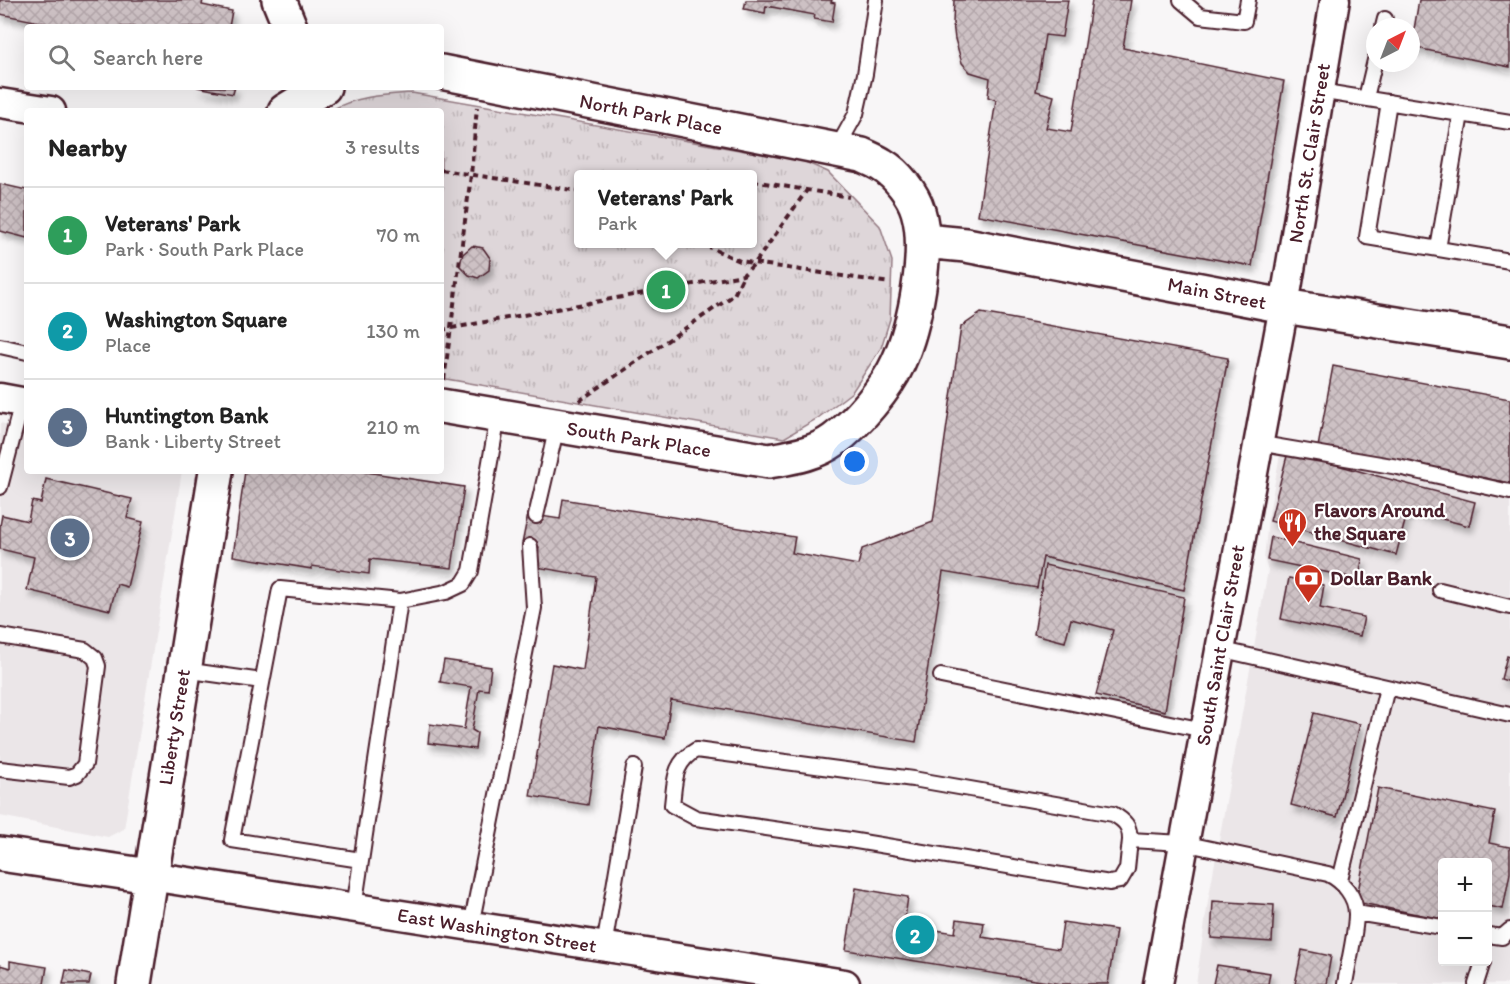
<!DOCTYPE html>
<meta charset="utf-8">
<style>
body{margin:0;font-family:Itim,sans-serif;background:#f6f6f6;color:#222}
.controls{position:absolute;right:18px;bottom:18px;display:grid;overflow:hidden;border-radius:6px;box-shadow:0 6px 24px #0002}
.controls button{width:54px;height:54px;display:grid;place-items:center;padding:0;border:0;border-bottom:2px solid #e0e0e0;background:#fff;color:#222;font:30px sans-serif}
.compass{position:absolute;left:1366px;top:18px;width:54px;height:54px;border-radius:50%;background:#fff;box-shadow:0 6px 24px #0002;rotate:42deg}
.you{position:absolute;left:855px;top:462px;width:21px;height:21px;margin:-15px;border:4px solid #fff;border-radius:50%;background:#1a73e8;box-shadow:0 0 0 9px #1a73e833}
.badge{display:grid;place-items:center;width:39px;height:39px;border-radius:50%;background:#0b8043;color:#fff;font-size:20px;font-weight:700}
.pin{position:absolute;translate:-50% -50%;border:3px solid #fff;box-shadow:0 2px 6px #0006}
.popup{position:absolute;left:574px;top:170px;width:183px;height:78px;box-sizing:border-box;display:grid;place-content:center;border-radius:6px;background:#fff;filter:drop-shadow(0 2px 4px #0005);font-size:20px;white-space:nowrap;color:#767676}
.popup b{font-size:22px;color:#222}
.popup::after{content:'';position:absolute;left:50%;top:100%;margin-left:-12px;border:12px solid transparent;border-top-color:#fff}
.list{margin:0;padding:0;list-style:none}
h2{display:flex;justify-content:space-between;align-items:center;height:78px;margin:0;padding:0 24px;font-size:26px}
h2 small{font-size:20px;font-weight:400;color:#767676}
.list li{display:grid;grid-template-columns:39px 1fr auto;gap:18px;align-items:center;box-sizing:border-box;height:96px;padding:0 24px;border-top:2px solid #e0e0e0}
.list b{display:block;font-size:22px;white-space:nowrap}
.list p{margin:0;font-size:20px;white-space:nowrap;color:#767676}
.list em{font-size:20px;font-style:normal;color:#767676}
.icon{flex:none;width:33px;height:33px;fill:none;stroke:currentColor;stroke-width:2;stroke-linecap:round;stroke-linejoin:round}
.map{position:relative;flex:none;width:1510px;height:984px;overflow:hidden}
.search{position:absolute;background:#fff;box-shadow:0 6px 24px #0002;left:24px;top:24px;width:420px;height:66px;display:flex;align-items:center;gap:15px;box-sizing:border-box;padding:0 21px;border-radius:6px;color:#767676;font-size:22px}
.panel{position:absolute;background:#fff;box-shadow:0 6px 24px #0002;left:24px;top:108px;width:420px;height:366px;border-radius:6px}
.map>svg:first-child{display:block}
.built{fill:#ebe6e8;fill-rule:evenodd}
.park{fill:url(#park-tufts);stroke:#947a82;stroke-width:1.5;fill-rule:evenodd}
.building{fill:url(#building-cross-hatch);stroke:#4a1f2b;stroke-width:1.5;filter:url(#shadow)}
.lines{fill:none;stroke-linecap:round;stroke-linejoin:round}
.lane-casing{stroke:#4a1f2b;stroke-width:18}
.street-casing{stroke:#4a1f2b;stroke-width:33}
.secondary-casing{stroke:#4a1f2b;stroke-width:38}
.path{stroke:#4a1f2b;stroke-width:4;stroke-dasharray:6 4.5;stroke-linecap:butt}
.lane{stroke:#fff;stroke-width:14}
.street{stroke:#fff;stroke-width:28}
.secondary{stroke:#fff;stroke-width:33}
.labels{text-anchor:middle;stroke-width:4.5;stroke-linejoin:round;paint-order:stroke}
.street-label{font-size:20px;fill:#4a1f2b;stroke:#fff}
.poi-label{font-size:20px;font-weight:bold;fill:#4a1f2b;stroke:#fff;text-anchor:start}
</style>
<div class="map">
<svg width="1510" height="984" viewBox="0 0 1510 984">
<defs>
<pattern id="park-tufts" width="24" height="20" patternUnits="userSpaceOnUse" patternTransform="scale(1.5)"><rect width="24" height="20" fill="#ded6d9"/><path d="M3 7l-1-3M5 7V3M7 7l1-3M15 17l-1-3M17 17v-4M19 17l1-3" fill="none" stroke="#c0b7ba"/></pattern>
<pattern id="building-cross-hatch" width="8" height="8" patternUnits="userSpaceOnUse" patternTransform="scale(1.5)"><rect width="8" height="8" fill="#cdc1c4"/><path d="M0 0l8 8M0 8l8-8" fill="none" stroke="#b2a5a9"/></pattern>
<filter id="shadow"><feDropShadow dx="3.5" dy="6" stdDeviation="3" flood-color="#0004"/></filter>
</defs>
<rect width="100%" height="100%" fill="#f8f6f7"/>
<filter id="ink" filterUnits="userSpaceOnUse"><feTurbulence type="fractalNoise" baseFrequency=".0167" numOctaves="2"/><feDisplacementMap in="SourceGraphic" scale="12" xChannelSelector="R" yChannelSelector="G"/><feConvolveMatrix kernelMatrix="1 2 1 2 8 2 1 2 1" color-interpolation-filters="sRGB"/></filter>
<g filter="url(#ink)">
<path class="built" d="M0 423 27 429V471H182L124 829 108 837 0 816Z
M1281 449 1510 499V984H1196L1208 901 1268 570 1264 559 1268 519ZM1442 862H1488V962H1442Z"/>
<path class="park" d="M412 93 803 161 828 172 880 226 892 261 890 319 881 348 852 392 818 418 784 438 441 378V111H330C356 96 383 95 412 93ZM579 174H753V244H579Z"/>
<path class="building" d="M0 0H203L202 5 232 11 229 27H63L0 14Z
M746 0H832L831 2 835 3 832 22 814 19 815 15 766 6 765 13 744 9Z
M954 0H1068L1062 37 1045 35 1036 91 1054 96 1046 128 1071 132 1092 0H1131L1123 48 1284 81 1252 266 978 215 996 100 988 97 990 78 970 72 962 63 955 39 953 23Z
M1419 0H1510V67L1411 47Z
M197 87H235L233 94Z
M0 184 27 190V238L0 231Z
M472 246 483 248 490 258 489 270 478 278 469 275 459 265 463 254Z
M981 313 1228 358 1184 590 1043 557 1037 588 943 572 916 742 671 700 665 738 599 726 588 805 530 796 552 664 583 670 596 577 536 567 539 547 522 544 528 514 560 519 563 499 795 537 792 553 858 565 862 549 933 522 961 327Z
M1333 366 1510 399V483L1318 447Z
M1288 452 1475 502 1469 526 1408 510 1396 555 1270 521Z
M245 471H360L464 487 452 568 370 559 369 574 312 566V569L233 556Z
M46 479 132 499 127 518 143 522 127 587 117 584 110 610 27 590 34 557 0 549V526L2 515 28 521 32 501 41 503Z
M1271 537 1362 559 1359 579 1267 560Z
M1045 565 1184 597 1165 711 1096 695 1113 630 1071 619 1065 642 1034 634Z
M1289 578 1324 585 1320 608 1364 617 1360 636 1281 619Z
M1507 656 1510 657V682L1501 679Z
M444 660 491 667 488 690 479 689 472 730 477 733 475 749 428 743 430 724 464 729 471 687 440 682Z
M1314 713 1360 724 1337 817 1291 805Z
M1378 788 1495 812 1489 843 1510 847V873L1503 909 1488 906V862H1442V919L1356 902Z
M856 888 908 897 904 925 955 933 957 919 984 923 982 937 1059 949 1063 922 1116 930 1108 984H1060L846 950Z
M1213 901 1274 905 1272 942 1211 938Z
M1302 950 1331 956 1326 984H1295Z
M10 961 47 967 44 984H0V965L10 968Z
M1217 965 1270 973 1268 984H1213Z
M66 970 91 975 89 984H63Z"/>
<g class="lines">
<defs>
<path id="lane" d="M1181 0 1200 16 1244 21 1248 0
M1383 27 1385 19
M1319 91 1510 122
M1366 98 1375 60
M1389 102 1367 237 1510 261
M836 150 856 114 865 74 876 0
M1438 249 1461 114
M0 346 27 352
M1257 443 1398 467 1510 492
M0 487 22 402
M536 516 557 426
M1440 590 1510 607
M400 601 446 592 463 584 471 571 498 416
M0 636 85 650 95 658 98 666 85 764 77 774 69 777 0 769
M1219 649 1510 715
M184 670 262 681
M941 676 1204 730
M1130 840 1127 869 1120 881 1110 883 850 840 696 818 672 805C675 781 673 763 696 750L913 779 1113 814C1125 821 1130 826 1130 840L1183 843 1328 874C1343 881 1356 897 1356 914 1356 933 1348 964 1345 984
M1340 880 1387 688
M354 908 400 601 280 589 232 840 361 860
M1356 913 1442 927
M471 926 534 608 530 546
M1488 935 1502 937 1510 930
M604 947 634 767
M1476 984 1483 962"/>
<path id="street" d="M0 103 51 111
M0 398 27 403
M150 876 845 984
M1158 984 1284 306 1335 0"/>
<path id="secondary" d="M279 0 290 27
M441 72 862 155C868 158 876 161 882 165 897 174 913 194 918 211 930 250 915 326 898 363 887 388 856 424 834 440 815 454 792 457 769 461L441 406
M285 111 324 87
M924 241 966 245 1284 306 1510 342
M0 854 150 876
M134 984 216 471"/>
</defs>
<use href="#lane" class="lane-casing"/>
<use href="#street" class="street-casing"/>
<use href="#secondary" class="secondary-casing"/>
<path class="path" d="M441 170 579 191
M753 181 849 197
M707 244 711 248 740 261 890 283
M441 330 743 275 755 263 807 190
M444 380 471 175 477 107
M579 401 734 295 743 276"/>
<use href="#lane" class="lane"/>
<use href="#street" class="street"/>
<use href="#secondary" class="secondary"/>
</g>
</g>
<defs>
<symbol id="restaurant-pin" viewBox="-11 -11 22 30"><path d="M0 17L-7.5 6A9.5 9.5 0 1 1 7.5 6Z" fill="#c8321e" stroke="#fff"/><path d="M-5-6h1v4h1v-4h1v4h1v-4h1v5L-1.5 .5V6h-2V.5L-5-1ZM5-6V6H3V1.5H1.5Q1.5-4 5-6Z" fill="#fff"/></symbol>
<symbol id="bank-pin" viewBox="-11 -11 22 30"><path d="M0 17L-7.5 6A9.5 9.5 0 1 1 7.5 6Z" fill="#c8321e" stroke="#fff"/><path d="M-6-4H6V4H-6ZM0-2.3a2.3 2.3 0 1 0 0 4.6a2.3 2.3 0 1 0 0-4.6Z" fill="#fff"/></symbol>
</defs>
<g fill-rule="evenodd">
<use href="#restaurant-pin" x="1276" y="506" width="33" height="45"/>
<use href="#bank-pin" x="1292" y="562" width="33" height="45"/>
</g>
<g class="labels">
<g class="street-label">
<text transform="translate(651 114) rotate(11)" y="7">North Park Place</text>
<text transform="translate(1309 153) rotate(-81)" y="7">North St. Clair Street</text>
<text transform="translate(1217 293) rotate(11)" y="7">Main Street</text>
<text transform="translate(639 439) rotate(9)" y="7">South Park Place</text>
<text transform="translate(1220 645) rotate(-80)" y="7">South Saint Clair Street</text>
<text transform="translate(174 727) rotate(-81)" y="7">Liberty Street</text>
<text transform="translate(497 930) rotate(9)" y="7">East Washington Street</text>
</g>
<g class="poi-label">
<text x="1314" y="517">Flavors Around<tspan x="1314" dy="23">the Square</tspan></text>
<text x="1330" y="585">Dollar Bank</text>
</g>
</g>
</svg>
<div class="controls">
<button>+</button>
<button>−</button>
</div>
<svg class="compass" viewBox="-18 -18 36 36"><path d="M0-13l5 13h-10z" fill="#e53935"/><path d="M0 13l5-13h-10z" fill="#767676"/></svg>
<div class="you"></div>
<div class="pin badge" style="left:666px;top:290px;background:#2e9e5b">1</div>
<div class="popup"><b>Veterans' Park</b>Park</div>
<div class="pin badge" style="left:915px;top:935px;background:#0f9aa8">2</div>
<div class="pin badge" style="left:70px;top:538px;background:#5c6f8a">3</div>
<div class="search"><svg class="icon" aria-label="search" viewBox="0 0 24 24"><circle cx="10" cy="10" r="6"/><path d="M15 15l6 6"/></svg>Search here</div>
<section class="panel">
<h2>Nearby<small>3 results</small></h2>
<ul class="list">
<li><span class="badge" style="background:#2e9e5b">1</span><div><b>Veterans' Park</b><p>Park · South Park Place</p></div><em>70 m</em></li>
<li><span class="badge" style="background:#0f9aa8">2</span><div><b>Washington Square</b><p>Place</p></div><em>130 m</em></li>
<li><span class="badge" style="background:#5c6f8a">3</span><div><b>Huntington Bank</b><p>Bank · Liberty Street</p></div><em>210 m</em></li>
</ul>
</section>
</div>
